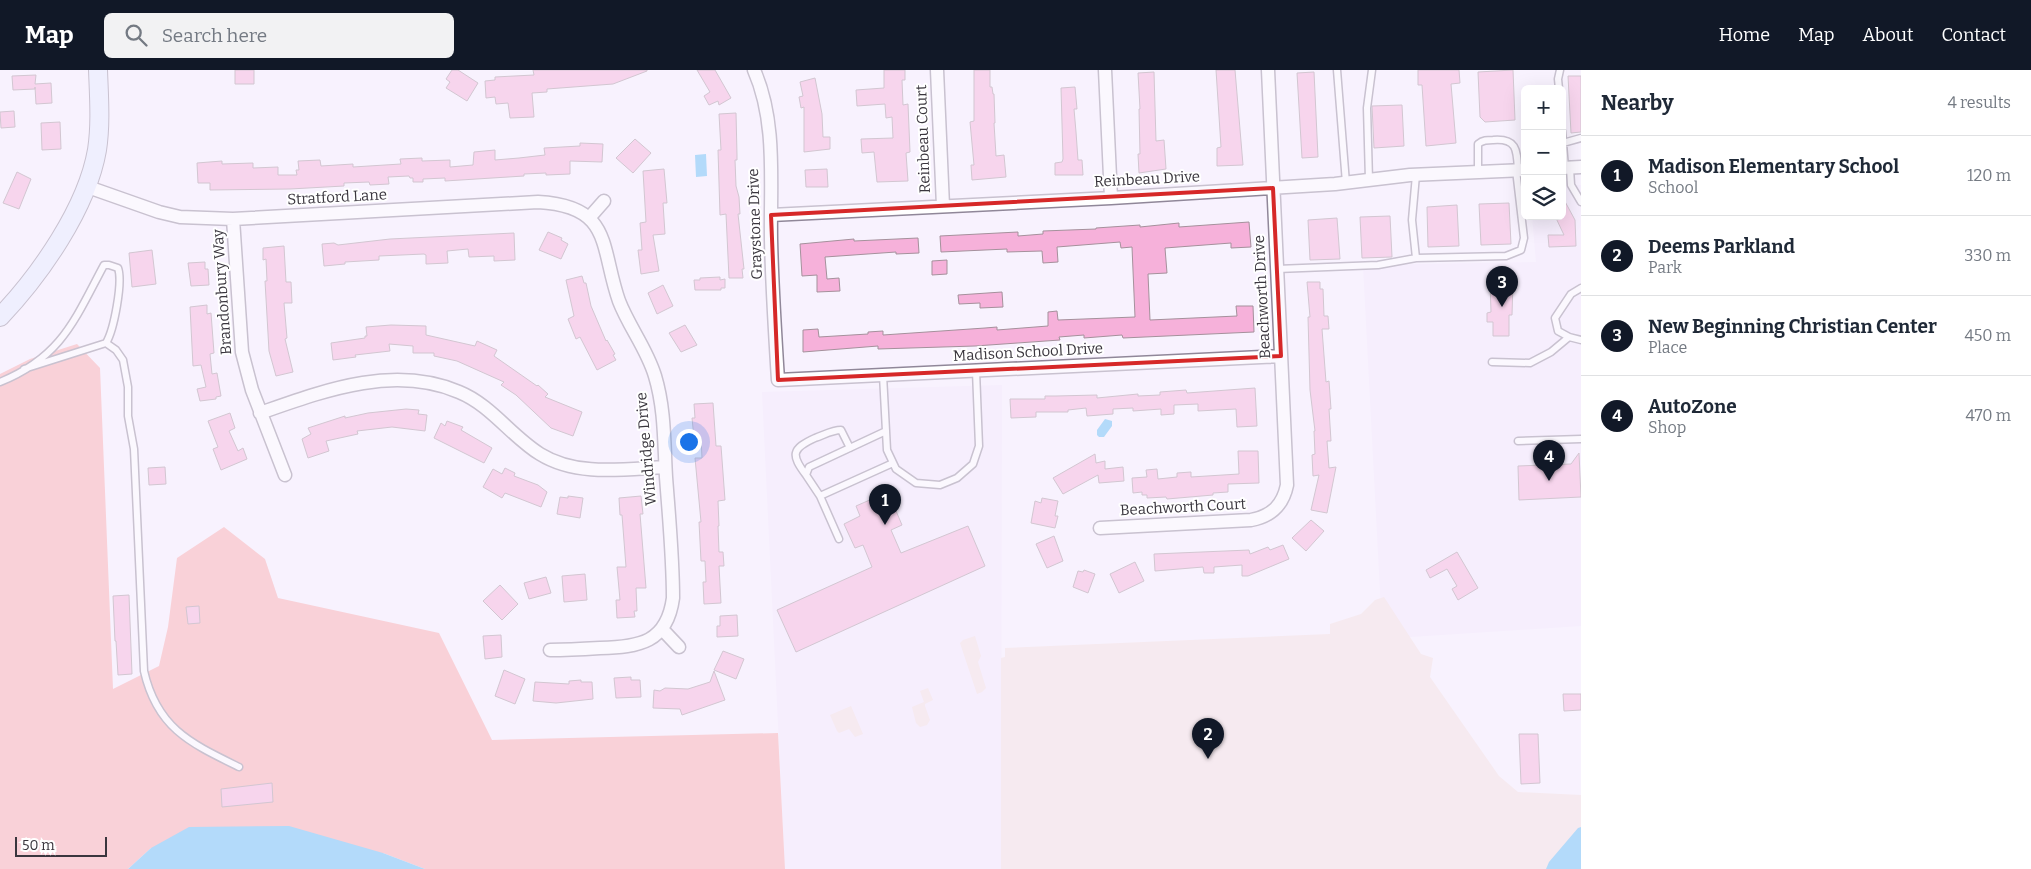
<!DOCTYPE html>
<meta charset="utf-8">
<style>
body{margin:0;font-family:Bitter,serif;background:#f2f2f3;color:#1f2937}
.controls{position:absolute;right:15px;top:15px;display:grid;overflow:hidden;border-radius:8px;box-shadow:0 5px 20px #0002}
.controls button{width:45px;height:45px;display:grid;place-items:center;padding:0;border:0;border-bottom:1px solid #e0e1e3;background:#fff;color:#1f2937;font:25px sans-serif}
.scale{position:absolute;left:15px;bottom:12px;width:92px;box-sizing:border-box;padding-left:5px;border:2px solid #3a363e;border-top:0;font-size:14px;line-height:18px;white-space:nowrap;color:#3a363e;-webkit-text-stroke:4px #fff;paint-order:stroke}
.you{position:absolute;left:688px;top:371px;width:18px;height:18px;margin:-12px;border:4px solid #fff;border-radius:50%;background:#1a73e8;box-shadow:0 0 0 8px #1a73e833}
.badge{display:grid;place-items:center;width:32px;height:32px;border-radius:50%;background:#111827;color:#fff;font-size:16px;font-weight:700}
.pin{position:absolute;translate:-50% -41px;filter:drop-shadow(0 1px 2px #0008)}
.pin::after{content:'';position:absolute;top:26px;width:18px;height:15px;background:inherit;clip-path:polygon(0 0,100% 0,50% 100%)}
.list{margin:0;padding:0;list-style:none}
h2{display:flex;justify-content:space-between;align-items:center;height:65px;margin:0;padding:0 20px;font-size:21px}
h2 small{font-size:16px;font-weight:400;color:#747a83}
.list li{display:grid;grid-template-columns:32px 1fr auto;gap:15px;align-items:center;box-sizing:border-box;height:80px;padding:0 20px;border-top:1px solid #e0e1e3}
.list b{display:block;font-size:19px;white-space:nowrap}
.list p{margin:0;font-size:16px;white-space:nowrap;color:#747a83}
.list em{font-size:16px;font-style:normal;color:#747a83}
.icon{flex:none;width:28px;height:28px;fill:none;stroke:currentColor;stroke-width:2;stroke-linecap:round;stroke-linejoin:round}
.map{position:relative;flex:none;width:1581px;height:799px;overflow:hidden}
header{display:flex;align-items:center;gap:30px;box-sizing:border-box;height:70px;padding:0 25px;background:#111827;color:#fff}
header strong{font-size:24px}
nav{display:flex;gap:28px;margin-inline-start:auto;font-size:18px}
.search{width:350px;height:45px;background:#f2f2f3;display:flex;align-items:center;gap:12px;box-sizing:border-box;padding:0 18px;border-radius:8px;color:#747a83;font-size:19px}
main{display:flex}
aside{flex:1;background:#fff}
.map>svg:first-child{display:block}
.built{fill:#f3e8fd}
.green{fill:#f4e0df}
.forest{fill:#faa9aa}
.water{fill:#61bcf5}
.building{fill:#f6b1da;stroke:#a5919c}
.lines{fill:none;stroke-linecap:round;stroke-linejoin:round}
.lane-casing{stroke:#908799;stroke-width:9}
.street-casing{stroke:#908799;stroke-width:15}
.secondary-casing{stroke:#908799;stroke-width:20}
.lane{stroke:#fff;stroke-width:6}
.street{stroke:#fff;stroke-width:12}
.secondary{stroke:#e5eaff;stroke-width:18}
.marked{fill:none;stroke:#d62828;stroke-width:4;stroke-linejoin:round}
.labels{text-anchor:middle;stroke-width:4;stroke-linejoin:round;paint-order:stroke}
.street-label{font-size:15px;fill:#3a363e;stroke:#fff}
</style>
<header>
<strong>Map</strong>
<div class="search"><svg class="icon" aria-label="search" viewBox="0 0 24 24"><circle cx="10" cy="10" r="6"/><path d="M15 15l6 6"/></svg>Search here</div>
<nav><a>Home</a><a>Map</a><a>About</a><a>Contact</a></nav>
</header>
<main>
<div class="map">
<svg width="1581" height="799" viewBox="0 0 1581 799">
<rect width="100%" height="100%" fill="#f8f2fe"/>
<path class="built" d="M1581 115V556L1395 568 1383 579 1363 195 1536 192 1532 146H1562V116Z
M1002 315 1001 799H785L762 322Z"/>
<path class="green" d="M1384 527 1421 584 1433 588 1430 607 1499 706 1518 722 1581 725V799H1001V588L1005 587V578L1330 564V554L1361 544 1375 530Z
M975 566 981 586 978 592 986 618 982 622 977 624 960 573 963 570Z
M928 618 933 630 925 634V636L930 650 927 655 920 657 916 653 912 637 924 632 920 621Z
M851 636 863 664 855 667 849 659 839 663 837 661 830 645Z"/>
<path class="forest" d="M77 274 100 298 113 619 159 596 168 557 177 488 224 457 265 489 278 528 439 563 492 670 778 663 785 799H425L383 783 151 778 128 799H0V304L30 289Z"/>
<path class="water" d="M706 84 707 106 696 107 695 85Z
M1105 349 1112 351V356L1104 367H1099L1097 365V360Z
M289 756 383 783 425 799H128L151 778 189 757Z
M1581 757V799H1546L1549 792 1578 758Z"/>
<path class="building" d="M235 0H254V14H235Z
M452 0H458L478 13 467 31 446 18 450 12 446 9Z
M533 0H647V1L613 14 547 19V22L532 23 534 47 510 48 508 33 496 34 495 27 486 28 485 11 495 10V7L534 5Z
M697 0H715L731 28 719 35 718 31 709 35 704 26 710 22Z
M884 0H905V10H902L903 35 908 34 910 82 906 83 908 111 877 112 874 82 862 83 861 69 893 68 892 47 886 48 885 34 857 36 856 20 884 18Z
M974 0H990V17H992L993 24H994L995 53H994L996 86 1004 85 1006 107 972 110 971 95H974L970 52 974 51Z
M1216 0H1235L1243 95 1217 96V78L1221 77Z
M1418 0H1459L1460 13 1451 14 1456 73 1426 76 1422 15H1418Z
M1513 0 1515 50 1485 52 1480 47 1478 2Z
M1154 2 1156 71 1164 70 1166 99 1139 103 1138 84H1140L1139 39H1140L1138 3Z
M1314 2 1318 87 1302 88 1297 3Z
M36 5 35 14 51 13 52 33 36 34 35 17V19L13 20 12 6Z
M1568 6H1581V62L1571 63Z
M815 8 822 44 823 67H830V79L804 82V37L801 38 799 27 803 26 800 12Z
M1075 17 1077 39H1074L1076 62 1078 90H1082L1083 105H1055V93L1062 92 1063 89 1061 18Z
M1402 35 1404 76 1374 78 1372 36Z
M14 41 15 57 1 58 0 42Z
M736 43 737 85V90H735L736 116 739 127 740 144H738L744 199H742L743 208H729L726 144 720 145 718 80H721L719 44Z
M60 52 61 79 42 80 41 53Z
M635 69 651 83 633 103 616 88Z
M580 73 603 74 602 92 570 91V104L546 105V103L524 104V106L445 111V108L423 109V112H413V108H410L409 106 388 107 389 114 370 115 369 112 344 113V116L290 119 210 120V113H198L197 93 222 91V94L253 93V98L278 97V105H297L296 100H299L298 91 320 90 321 96 353 94V97L401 94 400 89 422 88V91L450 90V97L473 95 474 82 495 80V90L519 88 545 85 544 78 580 76Z
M664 99 667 133H663L665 164 653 165 659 201 641 204 638 180H642L640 153 646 152 643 101Z
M827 99 828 117H806L805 100Z
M17 102 31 109 19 139 3 133Z
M1562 126 1575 150 1576 176 1549 177 1548 165H1564L1555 146H1562Z
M1509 133 1511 174 1481 175 1479 134Z
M1457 135 1459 176 1428 177 1427 137Z
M1390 146 1392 187 1362 188 1360 147Z
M1337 148 1340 189 1310 190 1308 150Z
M1249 152 1251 177 1231 178V173L1165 178 1167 203 1148 204 1150 250 1237 246 1236 236H1253L1254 262 1123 268 1122 265 1084 268V265L1059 267 1060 270 975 276 878 279V276L803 282V260L818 259 819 267 868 264V262L883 261V265L985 258 997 257V260L1048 256V242L1057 241 1058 250 1135 247 1132 177 1121 178 1120 172 1057 177 1058 192 1043 193 1042 181 1007 182V179L941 182 940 166 1018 162V166L1043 164V161L1096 159V158L1140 155V157L1179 153V157Z
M548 162 562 168 561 170 568 174 561 189 539 180Z
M514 163 515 190 494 191V186L469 187 468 179 447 181 448 193 426 194V185L424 184 379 186V190L345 192V194L324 196 322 174 334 173 338 175 390 169Z
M918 168 919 183 896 184V182L825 187 827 209 839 208 840 221 817 222V205L802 206 800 174 854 169V171Z
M284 176 286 212H291L292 233H284L287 268 285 269 293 302 276 306 269 281 265 211H267L266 189 263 190V178Z
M152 180 156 214 132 217 129 183Z
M947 190V204L932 205V191Z
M205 192V199H208L209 215 191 216 188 193Z
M582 206 584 213H586L591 236 606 271 607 270 615 284 613 285 616 290 597 300 580 267 576 269 568 249 574 246 566 210Z
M720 207V210L725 209V218H721V220H695L694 210H700V208Z
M1490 211H1513L1512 245H1509V266H1493V252H1487V243L1491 242Z
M1307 212H1320V219H1323L1324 246H1328L1329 259H1322L1326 312 1329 311 1331 339H1329L1331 371H1327L1329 398 1336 397 1327 443 1311 440 1319 405 1313 406 1312 385 1315 384 1314 361H1315L1310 320 1308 247H1310Z
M663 215 673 236 657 244 648 223Z
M1002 222 1003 237 980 238V233L959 234 958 225Z
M207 235V244L211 243 214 283 210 284 212 304 217 303 221 326 216 327V329L200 331 197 319 206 317 201 295 193 296 190 237Z
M391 255 426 256V265L475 276 477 271 497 280 494 286 537 316 538 315 548 324 545 327 582 342 573 366 551 358 516 325 501 315 504 312 457 291 434 286V283H413V276L389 274 390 281 355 285 356 287 333 290 331 273 365 268V266H367L366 257Z
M685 255 697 275 681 282 669 263Z
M1255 318 1257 356 1237 357 1236 339 1198 341V334L1174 335V344L1161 345V339L1133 341V338L1113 339V344L1087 346 1086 338 1068 340V342H1036V347L1011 348 1010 329H1045V326H1056L1097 325V328L1138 324V326L1160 325V322L1186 320 1187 323Z
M713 333 716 376H721L725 430 718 431 719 456H718L719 482H723L724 496H719L721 533 704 534 703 512H706L705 491H701L699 452H701L695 388H702L701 368H694L692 348H695L694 334Z
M406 339 419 340 418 344 427 345 425 361 392 357 357 361 358 364 326 371 329 381 308 388 302 369 311 364 308 358 345 346V348L368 343Z
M230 343 235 358 229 361 238 381 243 378 247 389 221 400 213 379 218 377 208 351Z
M447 351 463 357 461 360 492 378 484 393 434 368 441 353 445 356Z
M1238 381H1258L1259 413 1228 414V422L1213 423V425L1167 429 1166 427 1147 428V425H1142V422L1133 423 1132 408 1147 407 1146 400 1157 399 1158 409 1177 407V403L1191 402V407L1239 404Z
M1579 383 1581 427 1519 430 1518 396 1571 394Z
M1095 384 1096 393 1105 391V399L1123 397 1124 411 1099 413 1098 405 1063 424 1053 408Z
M165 397 166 414 149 415 148 398Z
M505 398 515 403 514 406 538 415 547 422 541 437 505 423 502 428 483 417 493 399 502 404Z
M888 422 902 455 891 460 901 483 968 456 985 496 796 582 777 540 872 497 863 475 855 478 844 454 860 446 856 436Z
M568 426 583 428 580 448 557 444 560 427 568 428Z
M641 426 643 444H640L646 518H636L637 541H634L635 547 617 548 616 530H620L617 497H626L622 445H620L619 428Z
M1042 428 1058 431 1055 446H1058L1055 458 1031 453 1035 431 1041 433Z
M1311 450 1324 461 1306 481 1292 468Z
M1054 466 1063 491 1047 498 1036 474Z
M1283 475 1289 489 1248 506H1242V495L1214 497V503H1204L1203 497 1155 501 1154 484 1249 480 1250 484 1268 477 1270 480Z
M1457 482 1478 518 1458 530 1452 519 1457 516 1447 499 1430 508 1426 500Z
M1135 492 1144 511 1119 523 1110 504Z
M1084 500 1095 504 1088 523 1073 517 1078 501 1083 502Z
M585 504 587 530 564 532 562 506Z
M546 507 551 523 529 529 524 513Z
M500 515 518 534 502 550 483 531Z
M129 525 132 604 118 605 116 571H115L113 526Z
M199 536 200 553 188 554 186 537Z
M737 545 738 566 717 567V556H720V546Z
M501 565 502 587 485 589 483 566Z
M723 581 744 589 736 609 714 600Z
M504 600 525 609 515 634 495 626Z
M714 601 725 630 682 645 680 639 653 638 654 620 660 621 665 618 688 619 710 612Z
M631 607V610H640L641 627 616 628 614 608Z
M581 610V612H592L593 629 556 633 533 631 535 612 569 614V611Z
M1563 624H1581V640L1564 641Z
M1519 664H1538L1540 713 1521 714Z
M272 713 273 732 222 737 221 719Z"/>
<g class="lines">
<defs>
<path id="lane" d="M1337 0 1346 113
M1559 19 1558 9 1560 0
M1562 61 1565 98
M1563 73 1581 68
M1570 98 1571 115 1581 132
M1478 102V74C1483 70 1487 70 1493 70 1517 68 1517 80 1518 100
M1369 110 1367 38 1372 0
M1416 188 1412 150 1416 105
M1277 199 1378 195 1416 188 1506 186 1521 180 1524 168 1516 100
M1581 218 1571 224 1555 248 1558 261 1569 267 1581 270
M106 273 116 280 123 290 128 317V346L134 379 144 601C157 658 190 673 239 697
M1492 292 1530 293 1551 282 1569 267
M883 305 887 380 896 399 916 413 940 415 957 408 973 394 979 376 976 301
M0 312C62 287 75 249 104 195H109L118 198C123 212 114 260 106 273L24 299
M1518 371 1581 369
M806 405C791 385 791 379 815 368 824 365 832 360 841 360L850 378
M820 426 806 405 809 397 886 361
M839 469 820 426 893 393"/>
<path id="street" d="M754 0C777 52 770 113 771 169 772 216 775 263 778 310L1281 286
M937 0 943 136
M1105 0 1111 128
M1562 98 1581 97
M88 117 159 142 180 147 233 149 538 132C613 136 600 177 619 231 629 257 647 279 655 306 665 339 664 373 666 407 669 447 673 488 673 528 667 573 639 577 600 578 584 579 567 580 550 580
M771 145 1111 128 1335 114 1410 105 1525 100
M589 148 604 131
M233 149 242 282 252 320 285 405
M260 343C323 321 393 294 459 322 491 335 511 366 540 384 577 407 624 399 665 397
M1100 458 1251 450C1272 446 1283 435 1287 415L1268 0
M662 559 679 577"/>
<path id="secondary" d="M0 247C40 205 87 138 97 80 101 54 99 27 98 0"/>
</defs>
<use href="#lane" class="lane-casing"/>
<use href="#street" class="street-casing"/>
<use href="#secondary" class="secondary-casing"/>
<use href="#lane" class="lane"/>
<use href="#street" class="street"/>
<use href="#secondary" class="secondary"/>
</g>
<path d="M0 0H1581V799H0ZM1273 118 1281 286 778 310 771 145Z" fill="#f8f2fe" fill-opacity=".55" fill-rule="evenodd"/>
<path class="marked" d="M1273 118 1281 286 778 310 771 145Z"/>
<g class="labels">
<g class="street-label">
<text transform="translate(923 69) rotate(-92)" y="5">Reinbeau Court</text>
<text transform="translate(1147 109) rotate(-3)" y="5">Reinbeau Drive</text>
<text transform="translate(337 127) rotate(-3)" y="5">Stratford Lane</text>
<text transform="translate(755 154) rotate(-92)" y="5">Graystone Drive</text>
<text transform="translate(222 222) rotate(-94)" y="5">Brandonbury Way</text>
<text transform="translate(1262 227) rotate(-93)" y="5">Beachworth Drive</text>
<text transform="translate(1028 282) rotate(-3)" y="5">Madison School Drive</text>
<text transform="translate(646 379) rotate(-95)" y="5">Windridge Drive</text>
<text transform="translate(1183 437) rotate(-3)" y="5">Beachworth Court</text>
</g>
</g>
</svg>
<div class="controls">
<button>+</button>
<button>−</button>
<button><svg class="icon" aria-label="layers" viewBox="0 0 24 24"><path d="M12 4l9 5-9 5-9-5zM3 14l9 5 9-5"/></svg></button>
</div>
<div class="scale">50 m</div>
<div class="you"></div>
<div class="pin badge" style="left:885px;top:455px">1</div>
<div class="pin badge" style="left:1208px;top:689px">2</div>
<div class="pin badge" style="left:1502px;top:237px">3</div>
<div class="pin badge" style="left:1549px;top:411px">4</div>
</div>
<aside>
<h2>Nearby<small>4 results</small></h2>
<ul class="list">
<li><span class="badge">1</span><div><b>Madison Elementary School</b><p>School</p></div><em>120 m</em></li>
<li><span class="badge">2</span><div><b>Deems Parkland</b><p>Park</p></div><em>330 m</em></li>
<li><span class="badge">3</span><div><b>New Beginning Christian Center</b><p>Place</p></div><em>450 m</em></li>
<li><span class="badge">4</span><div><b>AutoZone</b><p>Shop</p></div><em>470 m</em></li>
</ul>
</aside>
</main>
